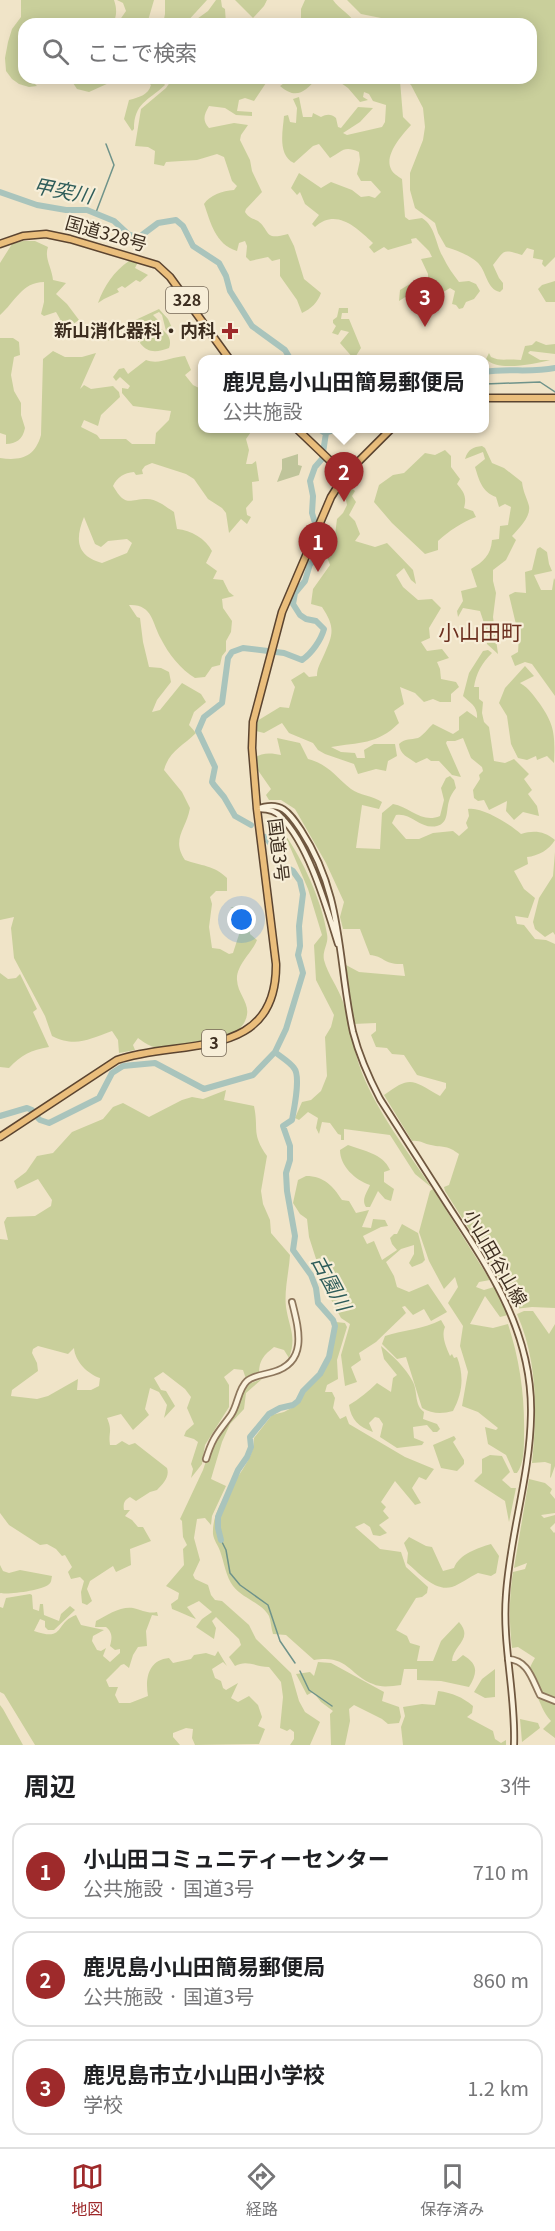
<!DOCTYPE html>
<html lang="ja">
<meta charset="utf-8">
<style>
body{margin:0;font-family:Georgia,"Noto Sans JP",serif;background:#f2f2f2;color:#202124}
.you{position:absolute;left:242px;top:920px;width:21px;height:21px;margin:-15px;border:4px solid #fff;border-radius:50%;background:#1a73e8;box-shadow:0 0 0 9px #1a73e833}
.badge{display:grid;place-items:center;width:39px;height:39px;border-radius:50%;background:#9e2a2b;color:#fff;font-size:20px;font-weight:700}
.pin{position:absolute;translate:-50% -50px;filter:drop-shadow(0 2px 3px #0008)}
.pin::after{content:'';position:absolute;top:32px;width:21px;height:18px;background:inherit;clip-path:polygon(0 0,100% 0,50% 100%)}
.popup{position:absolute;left:198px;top:355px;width:291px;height:78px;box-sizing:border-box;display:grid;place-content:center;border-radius:12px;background:#fff;filter:drop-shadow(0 2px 4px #0005);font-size:20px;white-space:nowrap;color:#757577}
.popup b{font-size:22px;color:#202124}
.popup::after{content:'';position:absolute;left:50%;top:100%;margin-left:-12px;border:12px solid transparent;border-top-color:#fff}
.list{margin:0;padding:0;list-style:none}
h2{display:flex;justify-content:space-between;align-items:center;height:78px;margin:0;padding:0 24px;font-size:26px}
h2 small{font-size:20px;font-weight:400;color:#757577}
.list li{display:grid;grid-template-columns:39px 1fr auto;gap:18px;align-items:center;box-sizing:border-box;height:96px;margin:0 12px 12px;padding:0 12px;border:2px solid #e0e0e0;border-radius:18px}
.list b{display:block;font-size:22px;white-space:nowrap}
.list p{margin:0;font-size:20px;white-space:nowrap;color:#757577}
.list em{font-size:20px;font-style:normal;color:#757577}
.icon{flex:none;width:33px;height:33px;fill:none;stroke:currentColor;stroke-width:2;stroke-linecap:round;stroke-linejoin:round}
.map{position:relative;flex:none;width:555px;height:1745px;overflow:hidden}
.search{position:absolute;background:#fff;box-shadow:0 3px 15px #0003;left:18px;right:18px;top:18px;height:66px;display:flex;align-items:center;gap:15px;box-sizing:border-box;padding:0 21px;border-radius:18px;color:#757577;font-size:22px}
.sheet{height:402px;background:#fff}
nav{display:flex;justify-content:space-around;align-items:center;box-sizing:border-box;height:84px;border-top:2px solid #e0e0e0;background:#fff;font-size:16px;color:#757577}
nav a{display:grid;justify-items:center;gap:3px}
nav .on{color:#9e2a2b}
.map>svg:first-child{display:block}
.green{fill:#c9cf9b;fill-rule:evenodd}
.cemetery{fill:#bfc49a}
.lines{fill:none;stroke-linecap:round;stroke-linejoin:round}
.stream{stroke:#6f938a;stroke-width:1.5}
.river{stroke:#a9c4bc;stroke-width:6}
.tertiary-casing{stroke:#8d765c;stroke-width:8}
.secondary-casing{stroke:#6f573f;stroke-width:8}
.trunk-casing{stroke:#5b4430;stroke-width:9}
.tertiary{stroke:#faf1dc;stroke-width:4.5}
.secondary{stroke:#faf1dc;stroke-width:4.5}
.trunk{stroke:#eabe7c;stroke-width:6}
.poi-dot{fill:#9e2a2b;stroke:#f7eed8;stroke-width:2}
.labels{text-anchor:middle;stroke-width:4.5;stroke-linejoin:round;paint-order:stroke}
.shield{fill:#f7eed8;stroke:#756857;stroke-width:1.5}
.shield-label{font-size:16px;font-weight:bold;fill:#3d2e20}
.street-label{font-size:18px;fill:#3d2e20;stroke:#f7eed8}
.poi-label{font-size:18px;font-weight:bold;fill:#3d2e20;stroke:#f7eed8;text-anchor:end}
.water-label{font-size:20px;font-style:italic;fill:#2f5d5a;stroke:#f7eed8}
.quarter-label{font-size:21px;fill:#6b2e1e;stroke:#f7eed8}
</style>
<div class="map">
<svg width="555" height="1745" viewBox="0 0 555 1745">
<rect width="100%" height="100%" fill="#f0e4c8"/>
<path class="green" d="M21 0H114C117 9 117 15 113 24H24L22 54 24 78H29L37 86 29 87 19 84 12 79 6 71 5 58 8 42 12 29 21 17Z
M117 0H154L147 24H117L126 11 123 3Z
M165 0H207L185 24H163L165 14Z
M216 0H221L222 7 225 9 226 24H190L208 11Z
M235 0H267L264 6 253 18Z
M305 0H333C339 9 351 14 355 24H296L301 21V9Z
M347 0H555V257L545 267 542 264 543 260 533 258 534 250 527 248 522 255C502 249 505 250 493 265L499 278 503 283V289L500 292C486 289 487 271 477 262 469 255 456 250 446 247L438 233 435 223 415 208 410 190V173L423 140 425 127 423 108 411 85 402 78H531V24H394L386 19 361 14Z
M62 78H120L89 92 77 89 71 80H64Z
M144 78H160L165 85C148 101 134 103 134 129L132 131 124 119 129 100C140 97 148 95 151 85Z
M173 78H264L266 83 254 101 245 98 239 100 237 111 252 112V116L236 115 225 108 209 106C204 115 202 120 209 128L234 123 248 125 241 135 240 140 250 160 252 171 262 192 246 209 245 212C249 218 252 218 258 221 271 231 263 241 288 234L294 246 304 279 321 293C318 302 311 309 302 313L297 300 280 276V259L272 261 268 257 250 261 246 257 247 246 245 241 239 243 237 251C215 244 211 223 204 204 210 195 222 191 234 190L237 186 232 181 224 157 217 154 197 160 166 162 164 166 154 164 155 151 148 147 135 146 141 109 166 88Z
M287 78H317C305 92 296 100 280 86L287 81Z
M334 78H397L400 81 403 117 411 125C402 135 384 155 391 169 393 174 398 176 402 179L405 217 409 220 422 218C436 227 435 243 443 257 447 266 453 274 459 282L469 281 476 284 480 291 474 299 466 302 463 308 459 309 456 305 452 304 455 291 450 288 440 294 436 285 422 289 419 296H407L399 301 400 290 413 282 428 280V274L421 259 432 257 429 251 416 238 411 239 412 243 388 250 384 247 374 253 369 247 373 243C356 227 336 208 315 227L312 224 319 215 305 204 300 192 297 195 291 188 299 173 321 188 331 182 352 190 361 197 369 196 375 198 381 192 371 181H361L357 174 360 160 359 152C343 145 342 152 330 158L319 144 313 146 294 163C277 155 283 130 284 116L288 115 290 122 296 123 297 108 293 99 299 97 303 117H312L313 113 321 117C327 114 331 114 336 118L338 127 341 128 358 107 373 108 360 122 343 133 347 135 382 127 385 122 386 105 373 101 369 94 364 92 363 97 368 100 360 102 348 88Z
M23 241H35L48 247C44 258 52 268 53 280L66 283 56 294 67 304 79 320 69 327H60L57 322 60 319 56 312 44 316 41 314 44 302V282C22 282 15 302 0 315V263L12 244Z
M129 261 138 262 135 268 148 275 140 282 136 280 125 288 122 286 117 289 119 292 104 299 98 303C104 286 114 271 129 261Z
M555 281V302H546L538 289 542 285Z
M339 308H348V313H342L341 319H349L361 348 354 359 340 343 349 332 341 330 338 335 332 333 336 326 333 323V320L337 317Z
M159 309 168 319 173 330 166 331 162 315 159 312 153 315 158 320 157 326C165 331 173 337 169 348 158 352 148 354 140 343L143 335 152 327 149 322 141 333 139 342 135 339 132 331 118 333 108 341 114 330Z
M0 338H13L19 342 20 355 14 357 11 375 14 391 21 403V415L25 428C23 439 16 444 6 444V435L0 433Z
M536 341 546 345 555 344V354L530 351 528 353 540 360H550C534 364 497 372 486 359L489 353 491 357C501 362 510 358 521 360L525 346 532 345Z
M53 351 65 357H82L96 353 80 389 84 385 91 389 113 386 119 392 120 397 101 415 98 426 84 420 81 427 97 435 100 439H126L132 444H155L156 433 169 420 171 411 133 406 122 393V388L128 389 130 386 120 377 116 381 113 377 119 369 124 368 128 374 146 360C159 365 171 357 185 356L191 370 185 375 193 385 203 390V428L253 429 246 439 249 450 246 464H252L256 461 259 481 252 482 253 500 246 508 247 515 251 517 247 524 241 519 229 533 226 513 222 508 208 499 194 479 186 474 152 463 145 466 142 470 143 474 136 475 134 472C124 473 117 477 113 486 126 508 129 499 147 499 157 499 166 507 174 512L177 529C191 530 206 539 212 551L206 563 217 571 213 579 223 580 229 592 234 596 222 599 223 608 232 621 231 632 226 641V651L222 656 220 665 212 667 205 677 195 678C181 670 168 653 161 639 152 623 153 604 129 605L137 617 140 618 143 642 149 667 161 668 169 672 171 682 157 700 152 712 160 710 182 683 201 694 206 702 194 712 189 725 196 733C183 746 169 751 164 770L182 792 190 808C186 830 171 839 185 860 201 866 214 865 227 878V891H216L210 897 212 904 209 927 212 948 220 949 229 954 233 953 245 916 243 913 230 907 247 908 253 915 250 924V934L257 940C252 953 236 965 237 980 238 997 254 1005 244 1023 240 1030 231 1036 223 1039 216 1042 161 1048 154 1047 149 1046 142 1041 138 1038L133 1045 135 1050 119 1053 118 1040 112 1031C89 1039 76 1048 52 1036L45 1016 14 958 11 928 14 917 0 920V458C21 461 35 457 41 435L43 359ZM84 517 95 544 101 547 108 541 127 539 132 543 127 553 102 563C76 556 75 539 84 517Z
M482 446 485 448 492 463 504 468 522 482C523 492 527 498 529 506 531 517 519 528 512 536L516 540 506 560 493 570V581L496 593 493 617 498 654 487 644V632L480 611 463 608 458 617 457 611 463 601 461 591 477 587 471 569C483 562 491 555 492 540L499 539 500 526 508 525 511 507 505 504 499 507 496 497C482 492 479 480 475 467L485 459 483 452 465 459C468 449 473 447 482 446Z
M445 450 451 456V467L460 479 457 484C464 492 467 497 464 508L473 511 476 517C462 522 449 531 438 541V550L425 554 392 523 374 502 379 485 393 475 404 473 425 453 435 455Z
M350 487 355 491 352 496 356 502 349 515 355 521 360 534 355 541 375 547 387 543 413 570 416 584 411 580 404 568 396 575 403 587 418 600 432 599 441 608 429 628 430 638 421 642 427 651 442 649 449 658 437 662 440 669 441 679 456 682 459 687 451 694V702H440L433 699 424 702 415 693 400 687 404 704 394 711 399 723C377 745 359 742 331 747L341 752 355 753 357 758H365L364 750 374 744H395L397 756 388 761 386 771 376 769 358 774 354 764 325 754 318 750 313 743 289 733 282 723 264 733 256 731 257 721 280 707 289 708 295 687 291 680 304 672 309 677 317 676C317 668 320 664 323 657 333 635 336 628 322 607L311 604 313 589 330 565 327 557 335 535 337 519 343 513 347 505 345 495Z
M540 547 547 552 549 564 552 571 534 575 541 590H552L554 578 555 580V696L532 664 525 662 515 666 511 656 518 652 519 637 509 595 515 592 526 593 525 572 532 570 537 549Z
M488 650 492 653C482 663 476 673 474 687H479V699L483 702 482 713 484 722 489 727 494 761 505 763 514 759 529 774 524 779 532 790 528 794 537 806 539 816 523 812 514 820 506 811 507 801 489 810 484 800 478 801 474 798 473 790 480 779 479 775 483 771 482 767 471 758 463 738 455 741H447L446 743 461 777 452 775 439 761H431L427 758 416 763C408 757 400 755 399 744 406 738 410 740 418 738 424 735 428 728 433 724L453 734 459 730V717L467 711 477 718C478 706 470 703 463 696L469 673 483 651Z
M525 666 534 676 520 683C530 689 533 695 540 704 555 726 555 735 554 763L547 756 537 760 536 756 527 760 518 758 511 744 507 716 499 703 505 688Z
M277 738 300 743 308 759C328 764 336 777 351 789 359 795 373 796 382 802L379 809 362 805 356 848 380 849 382 813 393 804C410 807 422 824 440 816L444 800 441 788 446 778 450 776 454 780 456 788C453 792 450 796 449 801 446 810 449 823 437 826 421 830 411 812 396 815L392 823 406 839H419L433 833 453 831 459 836 468 828 466 823 469 816 468 809C481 806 510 824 521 834 534 830 544 831 555 840 549 850 538 856 527 857L528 864 514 871 524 889 535 898 528 918 515 916 517 924 524 925 535 939 546 940 555 944V1308L532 1307 515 1309 495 1270 445 1191 444 1187 449 1185 459 1154C447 1145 445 1148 431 1145 424 1144 420 1140 412 1141L384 1095C411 1075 412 1080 440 1096L446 1088V1083L417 1075 404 1055 392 1054 387 1048 376 1047 371 1035 376 1031V1023L353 1024 346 965 359 972 405 976 403 964C384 965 384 956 370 955L360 929H343L340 917 344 902 326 863 295 809 281 800H269L266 795 271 789 255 766 253 759C262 752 271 753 281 755Z
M284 833C303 860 322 901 327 934 329 944 322 950 324 960 328 975 338 987 343 1002 350 1025 353 1049 362 1073 378 1113 407 1150 431 1187L415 1174 390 1135 344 1129V1140H341V1135L338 1134 330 1123 322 1122 319 1134 316 1128 318 1118 308 1112 299 1120 295 1118 302 1102 311 1100 321 1091 327 1076 325 1037 331 1027 334 1015 316 980 314 945 322 935 308 889Z
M555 852V935L553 932 545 937 535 929 533 922 539 898 553 876Z
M0 973 8 979 16 978 20 974 37 1009 33 1012 49 1047C31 1050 21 1055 9 1068L0 1067Z
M226 1090 224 1100 254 1106C259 1130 251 1133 267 1156L261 1191 263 1204 270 1220 271 1233 290 1255C289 1272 284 1290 286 1307 289 1328 297 1336 289 1358L284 1350 274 1347C264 1355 259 1360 259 1373L246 1379 243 1370 234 1369 224 1377 229 1385V1407L205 1445 202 1464 191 1478 193 1469 191 1464 198 1442 194 1439 184 1436 186 1431 194 1424 187 1408 191 1397 185 1389 163 1372 154 1378 161 1390 166 1391 175 1406 164 1418 167 1405 159 1392 150 1388 145 1409 149 1415 133 1430 121 1414 107 1418C113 1432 108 1432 110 1445H116L122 1441 129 1445 135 1443 167 1468C170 1477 163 1484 157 1490L150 1492 136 1501 130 1497C124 1500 123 1504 124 1510H130L125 1516 132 1520 138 1527H143L151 1541 130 1549 131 1565 116 1572 113 1566 90 1581 87 1589 92 1601 87 1605 82 1603 81 1592 84 1581 80 1577 71 1579 68 1572 72 1567 65 1555 62 1556 56 1549 47 1544 40 1545 9 1525 0 1513V1239L8 1240 4 1222 7 1217 35 1216 51 1206 52 1200 38 1179 17 1189 14 1181 26 1172 37 1156 53 1153 72 1132 103 1119 113 1107 123 1103 149 1117 182 1100 192 1097 203 1099ZM38 1346 68 1354 74 1348C75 1362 88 1374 100 1378L99 1386 91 1390H77L78 1379 48 1396 37 1399 11 1396 12 1390 38 1371 37 1363 32 1353 33 1349Z
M348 1145C363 1151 383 1153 390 1170L384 1172V1182L394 1189 391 1201 385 1199 378 1191 370 1207H366C361 1200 367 1192 370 1185 355 1180 340 1166 340 1150Z
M306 1176C324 1176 333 1186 342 1200L349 1201 356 1213 369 1210 362 1227 371 1228 373 1219 385 1220 388 1226 381 1227 363 1236 367 1244 374 1241 382 1260 397 1250 392 1244 390 1238 394 1234H397L402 1224 418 1233 425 1260 422 1263 412 1267 409 1263 414 1254V1245L401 1249 386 1262 394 1276 397 1287 409 1292 428 1284 447 1312 431 1321 424 1309 413 1315 405 1306 402 1307 406 1313 376 1342 359 1353 361 1360 351 1367 357 1382 345 1386 341 1355 350 1324 341 1318 326 1290 309 1237 307 1219 300 1214 293 1203 298 1180Z
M433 1189 490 1280 479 1282 476 1287 484 1290 494 1287 508 1315 500 1317 485 1296 470 1324 493 1328 508 1324C520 1361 525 1397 524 1436 524 1448 524 1464 517 1473H514L506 1455 488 1444 485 1427 496 1430 498 1428 478 1412 462 1406 468 1372 460 1346 463 1326 448 1303 458 1287 455 1277 444 1289 429 1261 419 1232 430 1191Z
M524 1311H533L549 1334 555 1324V1466L551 1477 550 1478 551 1464 545 1462 532 1463C537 1412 538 1362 517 1314Z
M441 1320 445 1327C441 1336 446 1347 450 1356L452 1354 454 1358 457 1357C464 1375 463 1393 453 1411 442 1414 432 1414 422 1408L406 1357 397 1359 382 1344 385 1336C403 1330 424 1329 441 1320Z
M336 1322 345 1323 347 1327 337 1360 338 1379 327 1385 325 1392H332L335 1398 333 1408 340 1419 346 1416 349 1424 405 1457 434 1469 426 1480 419 1477 412 1488 421 1503 415 1505 395 1481 381 1502 386 1507 383 1511 389 1518 379 1525 387 1533 380 1536 373 1535 370 1527 364 1523 355 1527 380 1549 401 1552 406 1567 428 1587 427 1593 422 1597 416 1598 396 1630 407 1636 410 1643 420 1646 417 1661H433L441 1641 459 1622C474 1639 453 1645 452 1661H456L463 1655C478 1664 478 1672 469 1687L441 1681 417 1680V1669H404L401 1685C392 1686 381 1688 373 1684 349 1675 348 1654 314 1660L286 1635 273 1634C271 1628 271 1621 269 1616 261 1602 243 1599 233 1586 226 1577 224 1562 220 1551 218 1545 214 1541 213 1534 211 1497 256 1467 254 1438L272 1415 284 1412 295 1406 305 1387 321 1372 337 1329Z
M381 1346C394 1357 405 1367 413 1382 418 1392 414 1405 424 1412L423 1419 437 1424 440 1429 437 1432H433L427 1425 413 1427 414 1438 424 1442 422 1445 397 1448 380 1437 383 1424 379 1418 375 1417 369 1423 373 1432C359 1427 351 1420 349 1405 359 1399 369 1391 377 1383L391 1392 393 1378 397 1375 384 1359Z
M262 1379 246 1393 244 1409 230 1424 222 1442 211 1479 226 1486 212 1516 211 1525 205 1518 197 1519 194 1538 200 1560 193 1575 195 1579 208 1585 211 1595 215 1600 222 1601 249 1625 256 1639 291 1673 299 1701 305 1712 320 1722 310 1745H290L294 1739V1732L290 1729 287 1731 280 1728 283 1697 281 1682 269 1667C256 1667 247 1659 235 1666L229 1657 241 1645 239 1639 216 1617 212 1621 216 1628 214 1639 196 1627 202 1619 212 1612 199 1601 187 1607 196 1619C187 1616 181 1612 172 1609L171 1604 178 1599 179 1593 166 1586 184 1565 183 1549 187 1545 183 1537 182 1521 180 1519 203 1470 213 1440 230 1414 246 1385Z
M454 1436 456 1439 453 1442 464 1460V1464L457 1471 441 1468 433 1445Z
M490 1455 502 1456 510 1472 502 1480 511 1488H516L509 1522 505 1501 474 1481 482 1473V1459Z
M529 1479 545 1483 552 1489 550 1493 555 1499V1513L541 1515 544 1518 555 1515V1523L550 1528 554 1533 555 1532V1738L543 1729 551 1721C543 1712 541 1704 536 1694 527 1678 525 1675 535 1658L518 1647 512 1648C509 1622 509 1598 513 1572L525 1569 527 1563 514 1568Z
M409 1537 426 1546 432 1547 443 1571 454 1568C459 1554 478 1548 491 1544L499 1556 496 1573 491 1576 478 1573C469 1577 461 1584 452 1587 435 1592 419 1573 407 1563L408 1553 404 1543Z
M0 1565 3 1571 9 1573 20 1570 52 1576C51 1580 52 1582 48 1585 42 1590 9 1595 0 1593Z
M30 1594 32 1595 33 1609 39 1611 40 1604H43L44 1615 59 1621 61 1614 70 1606 75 1610 54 1630H48L45 1627V1621L40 1619 34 1631C66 1642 54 1623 76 1615L81 1625 104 1630 93 1636 92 1641 97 1650 101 1651 106 1648 103 1656 110 1662 120 1653V1649L115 1650 110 1646C112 1638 113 1633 106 1627H95L96 1621C107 1615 121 1606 133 1608 143 1610 147 1614 157 1612L158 1616 152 1615 146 1631 147 1646 138 1647 133 1655 129 1668 124 1664 121 1665 106 1680 109 1687H118L115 1695 119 1703H130L148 1696C145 1679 148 1660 169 1658L173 1663 191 1659 194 1655 206 1653 215 1656 218 1651 227 1666 223 1662 212 1669 215 1678 221 1681 223 1688 226 1690 238 1683 231 1698 238 1702 249 1696 258 1705 262 1717 258 1726 265 1729 259 1744 195 1745 192 1738 193 1729 186 1728 173 1733V1737L180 1745H35L4 1694 0 1692V1607L3 1608 6 1598Z
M318 1662 331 1663 384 1692 382 1701 399 1707 401 1717 399 1723 388 1724 382 1719 354 1705 349 1709 350 1721 345 1745H331L330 1714 333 1711 321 1702 313 1692 307 1695 296 1674 310 1672 314 1676Z
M495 1669V1697L485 1698 474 1692 482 1679Z
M438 1691C453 1693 462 1697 473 1706L472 1713 467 1717 493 1731 495 1739 501 1743 506 1740V1745H403L401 1727 405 1716 403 1707 422 1704 435 1705Z
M0 1705 3 1709 23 1745H0Z
M520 1719 538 1723 540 1728 522 1742Z"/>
<path class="cemetery" d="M298 454V465L302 466 299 475 277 482 282 469V459Z"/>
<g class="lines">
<path class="stream" d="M95 215 114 165 106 144
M485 384 540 382 555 392
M221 1540 226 1550 230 1573 240 1585 268 1605 280 1641 295 1663
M300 1671 309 1690 332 1706"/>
<path class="river" d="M0 192 37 205 66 210H87L114 221 128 234 138 238 158 223 176 220 183 226 193 246 219 263 226 276 230 291 252 326 285 350 291 360
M485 372C508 368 531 373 555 368
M317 428 325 433 340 428
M315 523 312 513 313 496 310 481 315 467 322 459 326 433
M251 825 235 816 224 797 214 785 212 782 215 767 198 731 204 717 222 703 228 658 232 652 243 648 284 653 302 660C312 653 321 640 324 629L316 621 306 619 300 615 293 604 295 593 305 581 310 564 323 554 324 551 320 545 317 532
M0 1116 27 1108 32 1110
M38 1118 40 1120 49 1123 99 1098 112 1073 123 1066 155 1063 204 1089 253 1075 275 1052 286 1029 303 973 298 955 300 946 299 926 303 894 300 881 293 871 276 862 271 844 265 837
M221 1540 218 1528V1517L238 1470 247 1457 251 1447 250 1437 269 1414 280 1408 293 1405 298 1401 303 1391 320 1374 329 1357 335 1326 333 1320 318 1303 316 1288 311 1275 293 1250 295 1236 287 1191 286 1173 290 1160V1146L283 1126 292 1120C294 1109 301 1076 294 1068 290 1062 281 1057 275 1052"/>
<defs>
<path id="tertiary" d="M206 1459C213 1436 218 1433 231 1415 238 1405 238 1389 247 1381 254 1375 264 1375 273 1372 308 1362 299 1330 292 1302
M508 1659C528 1660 532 1679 540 1695L555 1701"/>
<path id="secondary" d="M257 809C281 800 289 812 301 830 344 896 337 959 353 1032 359 1055 369 1078 380 1099 403 1135 426 1171 449 1207 491 1271 533 1334 531 1415 530 1476 510 1534 506 1595 502 1645 516 1695 514 1745
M260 809C268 809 276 811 281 817 309 845 326 906 338 944"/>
<path id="trunk" d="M0 244 23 236 46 234 70 239 157 265 170 277 230 360
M485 398H555
M296 428 345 475
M0 1137 117 1060C179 1038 277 1063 276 964L257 809 252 748 253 722 282 612 331 497 345 475 392 428"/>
</defs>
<use href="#tertiary" class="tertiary-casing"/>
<use href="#secondary" class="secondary-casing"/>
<use href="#trunk" class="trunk-casing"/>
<use href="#tertiary" class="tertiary"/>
<use href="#secondary" class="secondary"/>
<use href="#trunk" class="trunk"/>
</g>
<path class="poi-dot" d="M227 322h6v6h6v6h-6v6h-6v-6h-6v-6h6z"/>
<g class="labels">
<g class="shield">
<rect x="166" y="287" width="42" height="26" rx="4.5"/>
<rect x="202" y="1030" width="24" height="26" rx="4.5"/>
</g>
<g class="shield-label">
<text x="187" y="306">328</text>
<text x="214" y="1049">3</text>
</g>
<g class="street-label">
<text transform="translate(106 234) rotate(16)" y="6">国道328号</text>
<text transform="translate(278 850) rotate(83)" y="6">国道3号</text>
<text transform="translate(495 1258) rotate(60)" y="6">小山田谷山線</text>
</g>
<g class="poi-label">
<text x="216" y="337">新山消化器科・内科</text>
</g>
<g class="water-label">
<text transform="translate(63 191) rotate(11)" y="7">甲突川</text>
<text transform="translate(331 1283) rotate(62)" y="7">古園川</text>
</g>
<g class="quarter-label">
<text x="480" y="640">小山田町</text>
</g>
</g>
</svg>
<div class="you"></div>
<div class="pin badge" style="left:318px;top:572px">1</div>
<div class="pin badge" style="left:344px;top:502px">2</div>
<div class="popup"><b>鹿児島小山田簡易郵便局</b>公共施設</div>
<div class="pin badge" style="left:425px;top:327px">3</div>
<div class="search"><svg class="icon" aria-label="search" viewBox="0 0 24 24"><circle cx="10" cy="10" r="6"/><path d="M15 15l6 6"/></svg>ここで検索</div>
</div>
<section class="sheet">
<h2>周辺<small>3件</small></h2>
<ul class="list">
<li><span class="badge">1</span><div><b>小山田コミュニティーセンター</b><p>公共施設 · 国道3号</p></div><em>710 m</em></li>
<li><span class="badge">2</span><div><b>鹿児島小山田簡易郵便局</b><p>公共施設 · 国道3号</p></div><em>860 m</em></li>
<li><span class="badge">3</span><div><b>鹿児島市立小山田小学校</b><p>学校</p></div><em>1.2 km</em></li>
</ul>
</section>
<nav>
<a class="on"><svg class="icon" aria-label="map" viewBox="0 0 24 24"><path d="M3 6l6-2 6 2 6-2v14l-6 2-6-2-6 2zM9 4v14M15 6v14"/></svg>地図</a>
<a><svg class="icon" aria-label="directions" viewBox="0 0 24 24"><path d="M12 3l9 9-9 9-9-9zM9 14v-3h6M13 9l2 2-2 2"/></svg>経路</a>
<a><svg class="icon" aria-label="saved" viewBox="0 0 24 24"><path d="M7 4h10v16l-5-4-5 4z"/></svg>保存済み</a>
</nav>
